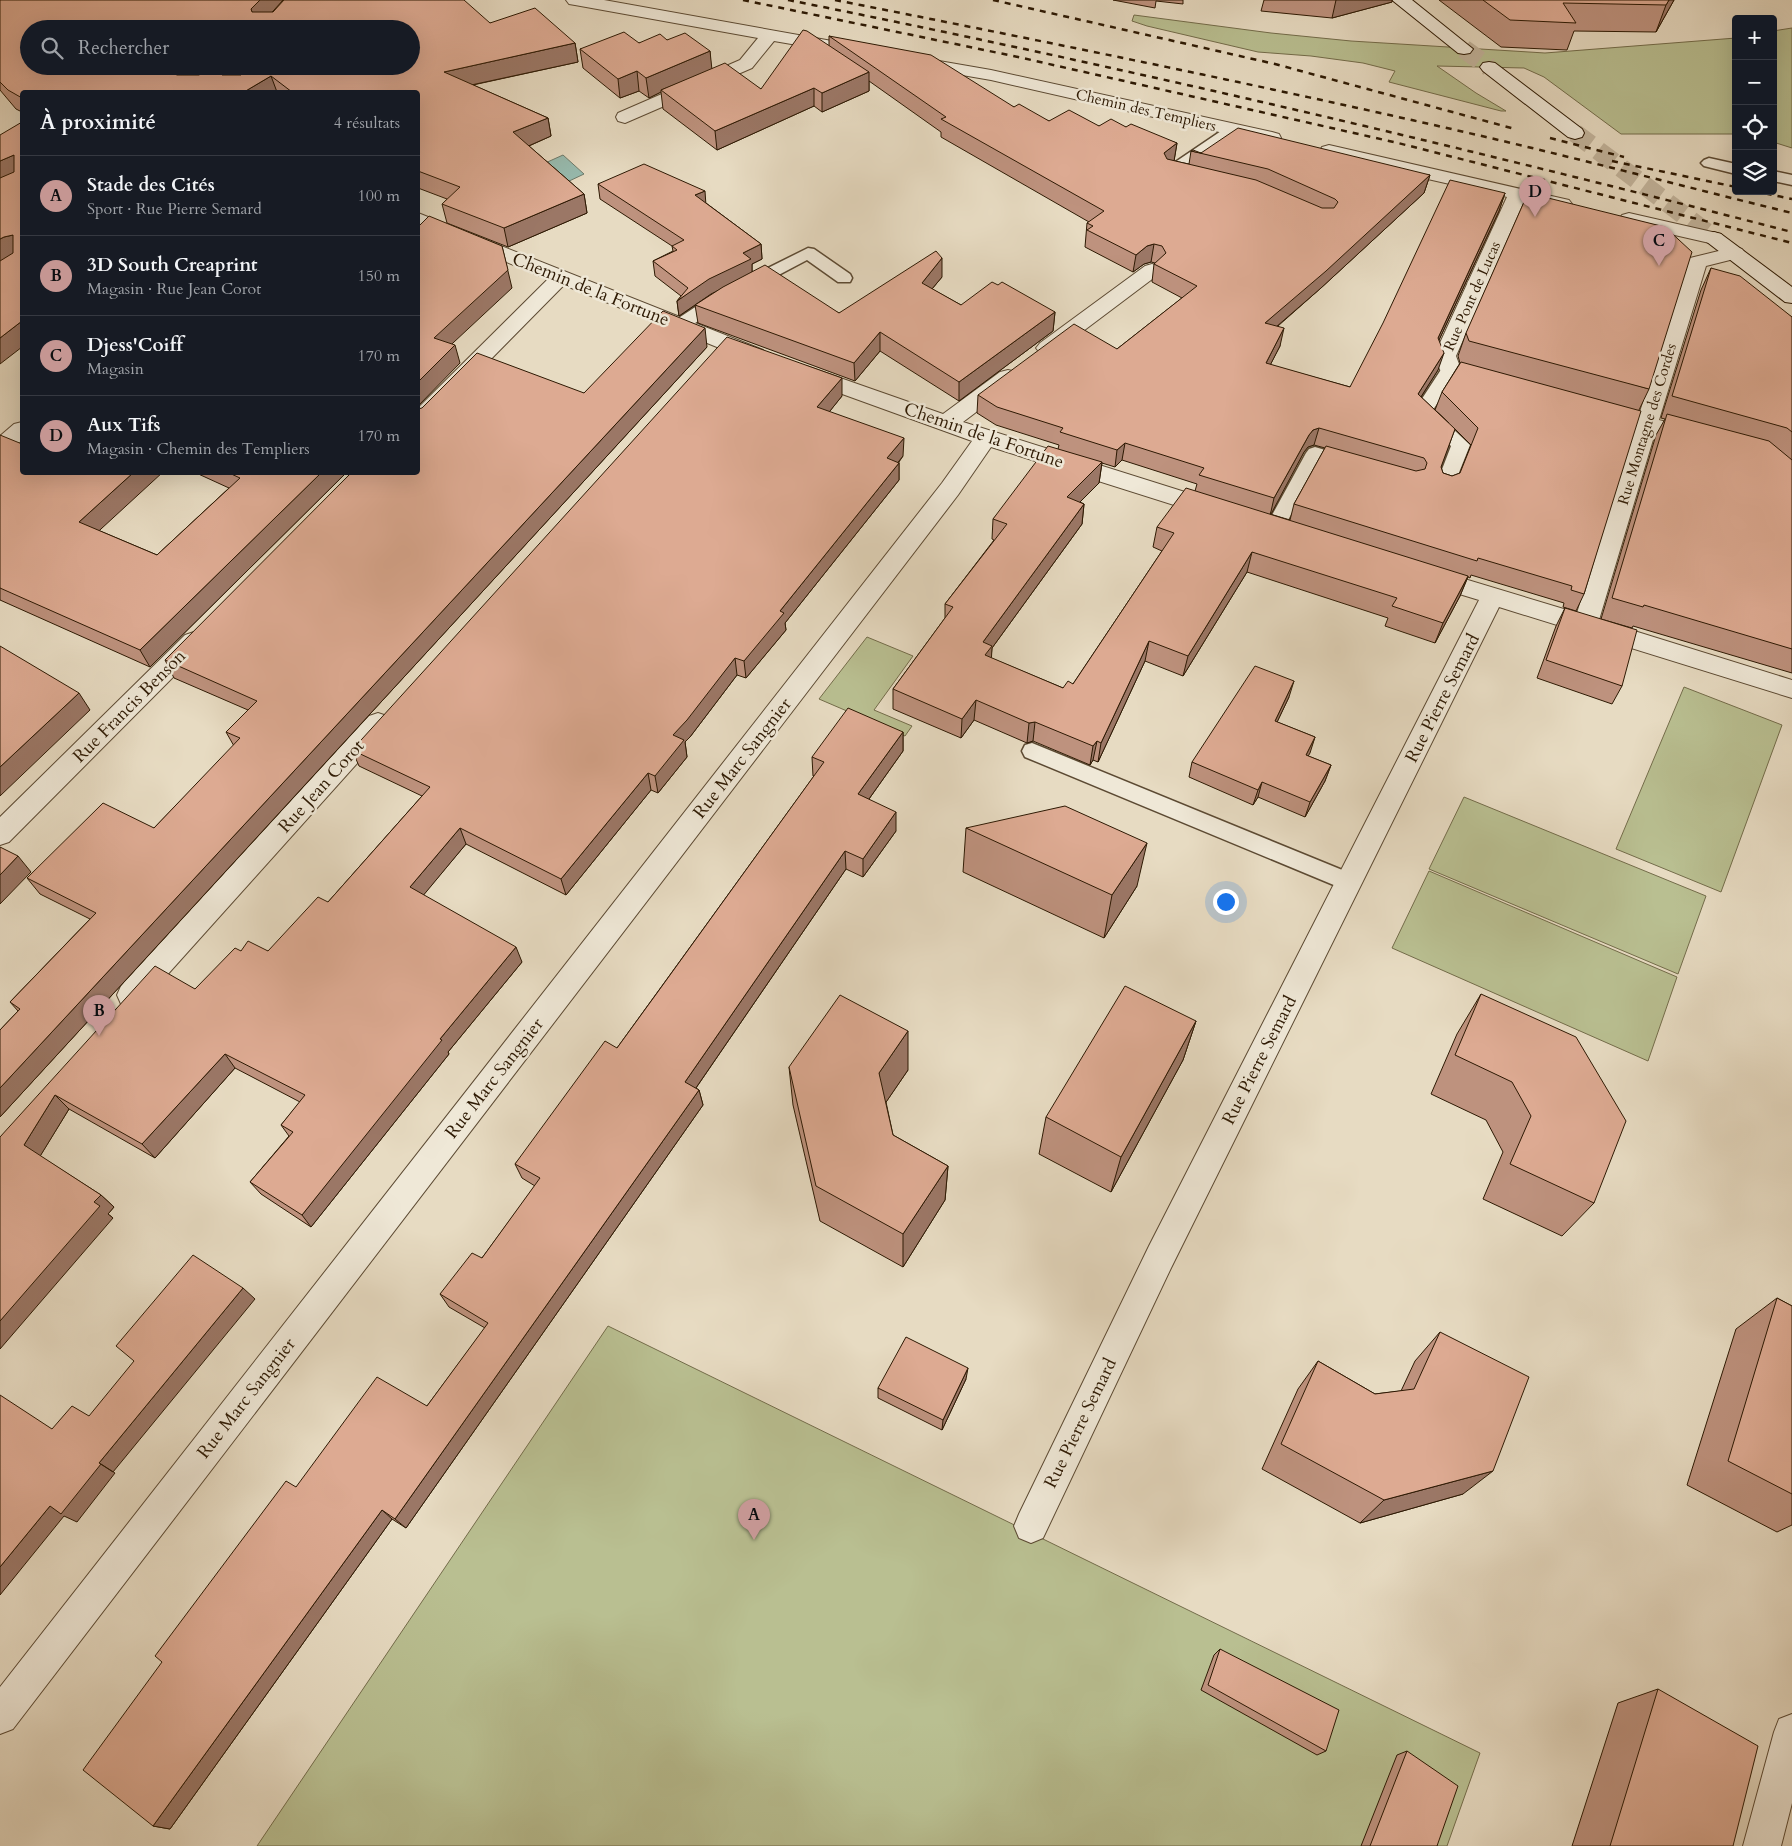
<!DOCTYPE html>
<html lang="fr">
<meta charset="utf-8">
<style>
body{margin:0;font-family:Cardo,serif;background:#242831;color:#f1f3f6}
.controls{position:absolute;right:15px;top:15px;display:grid;overflow:hidden;border-radius:5px;box-shadow:0 5px 20px #0002}
.controls button{width:45px;height:45px;display:grid;place-items:center;padding:0;border:0;border-bottom:1px solid #363941;background:#171b24;color:#f1f3f6;font:25px sans-serif}
.you{position:absolute;left:1225px;top:901px;width:18px;height:18px;margin:-12px;border:4px solid #fff;border-radius:50%;background:#1a73e8;box-shadow:0 0 0 8px #1a73e833}
.badge{display:grid;place-items:center;width:32px;height:32px;border-radius:50%;background:#c59692;color:#111;font-size:16px;font-weight:700}
.pin{position:absolute;translate:-50% -41px;filter:drop-shadow(0 1px 2px #0008)}
.pin::after{content:'';position:absolute;top:26px;width:18px;height:15px;background:inherit;clip-path:polygon(0 0,100% 0,50% 100%)}
.list{margin:0;padding:0;list-style:none}
h2{display:flex;justify-content:space-between;align-items:center;height:65px;margin:0;padding:0 20px;font-size:21px}
h2 small{font-size:16px;font-weight:400;color:#9ea1a6}
.list li{display:grid;grid-template-columns:32px 1fr auto;gap:15px;align-items:center;box-sizing:border-box;height:80px;padding:0 20px;border-top:1px solid #363941}
.list b{display:block;font-size:19px;white-space:nowrap}
.list p{margin:0;font-size:16px;white-space:nowrap;color:#9ea1a6}
.list em{font-size:16px;font-style:normal;color:#9ea1a6}
.icon{flex:none;width:28px;height:28px;fill:none;stroke:currentColor;stroke-width:2;stroke-linecap:round;stroke-linejoin:round}
.map{position:relative;flex:none;width:1792px;height:1846px;overflow:hidden}
.search{position:absolute;background:#171b24;box-shadow:0 5px 20px #0002;left:20px;top:20px;width:400px;height:55px;display:flex;align-items:center;gap:12px;box-sizing:border-box;padding:0 18px;border-radius:28px;color:#9ea1a6;font-size:19px}
.panel{position:absolute;background:#171b24;box-shadow:0 5px 20px #0002;left:20px;top:90px;width:400px;height:385px;border-radius:5px}
.map>svg:first-child{display:block}
.green{fill:#b9bf91;stroke:#736c4a}
.water{fill:#97bbaf;stroke:#6d7a6a}
.lines{fill:none;stroke-linecap:round;stroke-linejoin:round}
.secondary-tunnel{stroke:#c2b49c;stroke-width:19;stroke-dasharray:19 10;stroke-linecap:butt}
.service-casing{stroke:#5c4a33;stroke-width:3}
.minor-casing{stroke:#5c4a33;stroke-width:2}
.secondary-casing{stroke:#2d1903;stroke-width:2}
.service{fill:#efe8d7;fill-rule:evenodd}
.minor{fill:#efe8d7;fill-rule:evenodd}
.secondary{fill:#efe8d7;fill-rule:evenodd}
.rail{stroke:#2d1903;stroke-width:2.5;stroke-dasharray:6 6;stroke-linecap:butt}
.wall{fill:#be927e;stroke:#2d1903;fill-rule:evenodd}
.shaded-wall{fill:#9b7766;stroke:#2d1903}
.building{fill:#ddaa92;stroke:#2d1903;fill-rule:evenodd}
.labels{text-anchor:middle;stroke-width:5;stroke-linejoin:round;paint-order:stroke}
.far-street-label{font-size:15px;fill:#2d1903;stroke:#efe8d7}
.street-label{font-size:18px;fill:#2d1903;stroke:#efe8d7}
</style>
<div class="map">
<svg width="1792" height="1846" viewBox="0 0 1792 1846">
<rect width="100%" height="100%" fill="#e7dbc2"/>
<filter id="stains"><feTurbulence type="fractalNoise" baseFrequency=".004" numOctaves="4"/><feColorMatrix values="0 0 0 0 .2 0 0 0 0 .09 0 0 0 0 .02 0 0 0 .5 -.17"/></filter>
<radialGradient id="worn" r=".72"><stop offset=".6" stop-color="#630" stop-opacity="0"/><stop offset="1" stop-color="#630" stop-opacity=".3"/></radialGradient>
<path class="green" d="M1134 15 1271 33 1351 41 1545 53 1736 38V134H1621L1544 77 1524 68 1437 66 1476 93 1506 111H1501L1389 82 1395 71 1363 63 1311 56 1258 52 1147 26 1132 21Z
M1792 28V148L1773 142V31Z
M867 637 913 656 874 710 912 726 905 736 819 699Z
M1684 687 1782 725 1721 892 1616 849Z
M1464 797 1706 896 1678 974 1429 869Z
M1429 871 1677 977 1648 1061 1392 948Z
M608 1326 1480 1753 1447 1846H257Z"/>
<path class="water" d="M563 155 584 174 565 183 543 164Z"/>
<g class="lines">
<path class="secondary-tunnel" d="M1464 49 1489 67
M1575 133 1714 238"/>
<defs>
<path id="service" d="M1232 125 1237 127 1240 130 1237 133 1184 170 1191 172 1193 175 1191 178 1185 180 1165 175 1163 172 1165 169 1227 127Z
M1709 158 1736 164V174L1704 166 1701 163 1704 160Z
M1773 171 1792 175V185L1773 181Z
M808 248 814 249 850 274 852 278 850 282H838L807 260 724 304 686 329 680 330 674 329 672 325 674 321 712 296Z
M1450 363 1456 365 1459 369 1433 410 1470 445 1454 485 1452 489 1445 491 1438 489 1436 485 1451 446 1414 411 1444 365Z
M1315 447 1356 459 1359 463 1356 467 1350 469 1320 461 1281 533 1274 535 1267 533 1265 528 1306 453 1309 449Z
M1032 743 1357 876 1360 882 1357 888 1349 891 1341 888 1025 757 1022 751 1025 745Z"/>
<path id="minor" d="M566 0H604L832 41 838 42 841 46 838 50 832 51 774 41 752 68 625 123 618 121 616 117 618 113 740 60 758 38 575 5 569 4Z
M916 57 991 70 1272 132 1279 134 1281 138 1279 142 1272 144 991 80 910 66 907 62 910 58Z
M221 66H239L240 68 237 72 205 92H184L187 88Z
M1329 145 1569 200 1572 204 1569 208 1562 210 1524 201 1456 356 1459 364 1499 375 1502 380 1499 385 1491 387 1442 374 1434 356 1507 197 1322 155 1320 151 1322 147Z
M418 213 763 350 767 355 763 360 756 362 749 360 564 285 426 425 418 427V408L548 279 418 226Z
M1629 213 1721 234 1724 238 1721 242 1714 244 1622 223 1619 219 1622 215Z
M1735 247 1742 249 1745 253 1742 257 1706 266 1659 420 1704 432 1707 437 1704 442 1696 444 1655 433 1599 620 1792 680V698L1499 607 1171 1268 1043 1538 1031 1543 1019 1538 1014 1526 1019 1514 1149 1246 1479 600 1420 582 1416 576 1420 570 1428 568 1577 613 1635 428 1594 417 1591 412 1594 407 1602 405 1639 415 1687 262 1690 258Z
M1152 264 1159 266 1162 270 1159 274 1054 353 1047 355 1040 353 1036 348 1040 343 1145 266Z
M806 366 943 414 1000 372 1008 370 1016 372 1019 377 1016 382 963 422 1223 504 1226 510 1223 516 1215 518 991 447 958 495 13 1729 0 1734V1687L942 483 972 441 798 378 795 373 798 368Z
M22 422V440L8 453 0 455V436L14 424Z
M194 632 203 635 206 641 203 647 9 842 0 845V817L185 635Z
M378 713 387 716 391 723 387 730 141 1004 131 1007 121 1004 117 995 121 986 369 716Z
M1792 1714V1803L1781 1846H1743L1774 1732 1779 1719Z"/>
<path id="secondary" d="M1392 0H1412L1473 49 1470 53 1464 54 1458 53Z
M1489 62 1495 63 1582 129 1584 133 1582 137 1575 139 1568 137 1483 71 1480 67 1483 63Z
M1714 232 1721 234 1792 287V303L1785 302 1707 242 1704 238 1707 234Z"/>
</defs>
<use href="#service" class="service-casing"/>
<use href="#minor" class="minor-casing"/>
<use href="#secondary" class="secondary-casing"/>
<use href="#service" class="service"/>
<use href="#minor" class="minor"/>
<use href="#secondary" class="secondary"/>
<path class="rail" d="M743 0 1018 57 1398 143 1792 243
M788 0C1125 67 1459 146 1792 232
M835 0C1053 43 1270 87 1486 137 1588 161 1690 188 1792 213
M993 0 1275 64 1515 129
M1550 138 1624 157
M1612 161 1736 187
M1754 191 1792 199"/>
</g>
<path class="wall" d="M0 0H283L273 12 490 23 575 43 578 62 473 85 548 118 551 136 529 146 584 194 587 213 508 247 447 223 442 204 447 199 418 188V92H22V112L16 109 0 90ZM29 29H411L243 73 241 75H222Z
M1113 0H1183V4L1156 1 1155 8Z
M1264 0H1392V2L1332 18 1261 11Z
M1439 0H1674L1656 32 1574 31 1567 50 1501 47Z
M829 36 1014 107 1049 121 1099 126 1126 127 1177 143 1174 161 1189 164 1191 151 1201 153 1430 175 1424 193 1321 288 1278 326 1280 346 1270 365 1350 387 1505 193 1499 211 1439 340 1438 370 1421 397 1449 423 1435 410 1442 392 1460 363 1458 356 1466 333 1649 389 1639 410 1584 594 1576 611 1563 607 1564 603 1471 575 1470 578 1468 577 1460 596 1435 643 1385 626 1388 618 1247 572 1183 676 1145 661 1098 762 1093 760 1090 765 1033 741 1027 743 974 720 961 738 893 709V689L945 618V604L994 540 992 539 993 519 1058 449 1059 445 996 425 977 413 978 395 1117 349 1182 298 1152 282 1154 264 1155 263 1151 262 1144 264 1133 272 1085 247 1087 223 1089 222 941 137V132L869 81V91L822 112 814 106 717 150 663 109 661 92 649 98 639 91 620 98 583 68 580 49 667 40 710 51 711 68 761 89 829 46ZM1455 429 1471 445 1460 473 1452 476 1443 473 1441 467ZM1314 445 1325 448 1294 504 1290 520 1270 514 1304 452 1308 447ZM1122 460 1197 484 1195 491 1157 527 1153 547 1162 551 1073 684 1063 688 991 658 992 648 1082 524 1084 504 1080 502 1099 483 1102 463 1115 467Z
M598 184 706 203 761 244 762 259 752 264V271L839 313 942 277 932 289 961 305 1055 312 1053 331 959 401 880 351 855 381 698 323 695 305 679 316 677 301 681 296 655 276 653 261 673 251 672 246 600 199Z
M1711 268 1792 317V673L1633 626 1632 628 1601 619 1656 435 1665 419 1661 418 1701 290Z
M707 347 0 1117V1030L18 1011 10 1002 90 919 40 894 27 878 154 828 234 746 226 732 248 710 174 678 165 660 584 393Z
M842 396 829 412 903 456 899 462V480L785 623 786 630 746 678 737 675 690 737 685 742 687 757 658 793 651 790 566 895 466 844 423 895 522 962 448 1052 449 1054 311 1227 261 1194 250 1182 289 1136 281 1125 300 1102 235 1068 155 1158 69 1109 40 1156 101 1195 114 1207 108 1214 113 1218 0 1137 195 989 241 951H268L328 902 422 796 359 766 352 750Z
M0 435 100 531 157 555 229 488 194 472H347L150 667 0 600Z
M1565 608 1622 686 1612 704 1537 678 1556 626Z
M1289 697 1277 722 1315 737 1308 756 1331 765 1325 781 1305 817 1258 797 1253 805 1189 777 1192 762Z
M903 732V751L869 799 896 831 863 877 846 869 696 1088 699 1090 703 1105 406 1528 392 1519 170 1829 153 1826 296 1487 427 1406 485 1328 449 1307 440 1294 482 1258 535 1186 522 1178 515 1164 617 1048 814 776H813L812 757Z
M966 828 1137 886 1104 938 963 872Z
M1481 994 1594 1203 1562 1236 1483 1199 1503 1152 1486 1120 1431 1094 1457 1034Z
M1196 1021 1183 1060 1111 1192 1039 1154 1046 1117Z
M789 1067 908 1070 886 1102 893 1135 948 1166 945 1200 903 1267 820 1221 793 1105Z
M1777 1298 1792 1306V1525L1777 1532 1687 1485 1736 1329Z
M1440 1332 1463 1494 1360 1523 1262 1469 1298 1389 1318 1361 1375 1394 1401 1391 1415 1361Z
M966 1379 942 1430 878 1398V1388Z
M1220 1649 1326 1751 1317 1755 1201 1690 1214 1655Z
M1658 1689 1733 1846H1572L1618 1703Z
M1407 1751 1437 1846H1361L1397 1755Z"/>
<path class="shaded-wall" d="M260 0H283L258 28 252 12 251 9Z
M1336 0H1392V2L1332 18Z
M1669 0H1674L1656 32 1666 5Z
M575 43 578 62 448 90 444 72Z
M710 51 712 70 661 90V92L649 98 646 78Z
M181 66H217L186 86 175 74 179 68Z
M637 71 639 91 620 98 618 79Z
M869 72V91L822 112V93Z
M271 76 277 92H244Z
M814 88V106L717 150 715 131Z
M548 118 551 136 517 151 513 132Z
M1177 143 1174 161 1161 171 1164 153Z
M14 155 22 172 0 184V161Z
M1430 175 1424 193 1321 288 1261 340 1265 323Z
M705 191 706 206 695 195Z
M1505 193 1499 211 1432 355 1438 338Z
M584 194 587 213 508 247 504 228Z
M13 235 22 252 0 264V239L4 237Z
M761 244 762 259 752 264V274L711 294 679 316 677 301 743 253Z
M1154 244 1151 262 1144 264 1133 272 1136 255 1147 246Z
M502 246 512 288 439 356 434 338Z
M942 258V277L921 302 922 283Z
M1055 312 1053 331 959 401V382Z
M22 321V347L0 364V338Z
M705 328 707 347 0 1117V1088Z
M1284 328 1280 346 1262 381 1266 363Z
M880 332V351L855 381 854 363Z
M455 345 460 363 418 406V382Z
M1444 353 1438 370 1412 411 1418 394Z
M842 378V396L818 426 817 407Z
M1319 428 1314 445 1308 447 1304 452 1270 516 1274 498 1309 435 1313 430Z
M904 438 903 456 887 476V458Z
M1125 443 1122 460 1115 467 1117 450Z
M1102 462 1099 483 1064 518 1067 497Z
M899 463V480L785 623 786 630 746 678 744 661 780 611Z
M134 472H163L89 540 79 522Z
M322 472H347L150 667 140 650Z
M1084 504 1082 524 992 648 991 665 984 675 983 642Z
M1252 552 1247 572 1183 676 1188 656Z
M1468 576 1460 596 1435 643 1443 623Z
M1149 641 1145 661 1098 762 1101 743Z
M735 658 737 675 690 737 685 742 687 757 658 793 655 776 673 735Z
M1294 681 1289 697 1270 737 1275 721Z
M79 693 90 710 0 796V767Z
M976 700 974 720 961 738 962 719Z
M1035 722 1033 741 1027 743 1029 723Z
M903 732V751L859 813 858 794Z
M1315 737 1310 753 1300 770 1306 755Z
M1097 741 1093 760 1090 765 1093 746Z
M1331 765 1325 781 1305 817 1310 802Z
M648 773 651 790 566 895 561 879Z
M1262 782 1258 797 1253 805 1258 790Z
M896 812V831L863 877V859Z
M460 828 466 844 417 903 410 887Z
M1147 843 1137 886 1104 938 1112 895Z
M845 851 846 869 689 1098 685 1082Z
M18 856 31 872 0 904V875Z
M516 947 522 962 448 1052 449 1054 311 1227 302 1215 440 1039Z
M1196 1021 1183 1060 1111 1192 1121 1157Z
M908 1031V1070L880 1111 879 1073Z
M225 1054 235 1068 155 1158 142 1144Z
M699 1090 703 1105 406 1528 395 1519Z
M55 1095 69 1109 39 1158 24 1145Z
M948 1166 945 1200 903 1267V1234Z
M101 1195 114 1207 108 1214 113 1218 0 1349V1321L94 1202Z
M243 1288 255 1299 113 1472 99 1463Z
M968 1368 966 1379 942 1430 943 1420Z
M101 1464 115 1473 77 1522 64 1516 0 1595V1567L50 1506Z
M1493 1471 1463 1494 1360 1523 1384 1500Z
M382 1510 392 1519 170 1829 153 1826Z"/>
<path class="building" d="M0 0H260L251 9 252 12H273L284 0H464L490 23 535 8 575 43 444 72 548 118 513 132 584 194 504 228 442 204 460 187 418 171V92H292L271 76 244 92H22V98L8 90 0 82ZM29 29H411V66H241L243 73 241 75H222L219 66H213L199 75H177L175 74 179 68 181 66H29Z
M1483 0H1669L1666 5 1563 3 1576 23 1510 20Z
M803 30 807 31 869 72 822 93 814 88 715 131 661 90 725 63 761 89Z
M624 32 639 43 660 34 667 40 685 33 710 51 646 78 637 71 618 79 580 49Z
M829 36 931 55 1014 107 1019 104 1049 121 1069 110 1099 126 1111 119 1126 127 1131 124 1177 143 1164 153 1167 159 1256 180 1322 208H1334L1338 202 1335 199 1268 169 1191 151 1193 150 1201 153 1238 128 1430 175 1326 271 1265 323 1284 328 1266 363 1350 387 1383 323 1450 180 1505 193 1438 338 1444 353 1418 394 1455 429 1441 467 1443 473 1452 476 1460 473 1478 428 1442 392 1461 362 1641 411 1584 594 1571 590 1572 586 1478 558 1477 561 1294 504 1326 446 1416 471 1425 469 1427 463 1424 458 1319 428 1313 430 1309 435 1274 498 1199 475 1204 468 1125 443 1117 450 1060 432 1063 428 997 407 978 395 1074 324 1117 349 1197 286 1154 264 1166 253 1162 246 1154 244 1147 246 1136 255 1087 230 1093 226 1087 223 1104 211 941 119 946 117Z
M22 122V321L0 338V261L13 253V235L4 237 0 239V178L14 172V155L0 161V135Z
M644 164 705 191 695 195 761 244 743 253 751 259 709 279 677 301 688 288 653 261 677 250 672 246 684 240 598 184Z
M1528 193 1665 227 1692 252 1649 389 1469 341 1466 333Z
M429 216 502 246 508 270 434 338 455 345 418 382V227Z
M936 251 942 258 922 283 961 305 992 282 998 285 1002 282 1055 312 959 382 880 332 854 363 695 305 723 287 765 265 839 313Z
M1711 268 1740 276 1792 317V432L1787 428 1672 396Z
M663 311 705 328 0 1088V1030L20 1009 10 1002 96 913 27 878 103 803 154 828 240 738 226 732 257 701 165 660 352 472H418V409L422 408 477 353 584 393Z
M727 337 842 378 817 407 904 438 887 458 899 463 780 611 784 613 744 661 735 658 687 720 673 735 684 740 655 776 648 773 561 879 460 828 410 887 516 947 440 1039 442 1040 302 1215 250 1182 293 1132 281 1125 305 1095 225 1054 142 1144 55 1095 24 1145 101 1195 94 1202 100 1206 0 1321V1137L155 966 195 989 235 948 241 951 248 941 268 951 318 897 328 902 430 787 352 750Z
M1667 414 1769 441 1792 460V649L1644 605 1643 607 1612 598Z
M0 435 22 444V472H134L79 522 157 555 240 478 227 472H322L140 650 0 588Z
M1048 446 1102 462 1067 497 1084 504 983 642 992 646 985 655 1063 688 1068 681 1073 684 1174 533 1157 527 1186 488 1468 576 1443 623 1392 606 1397 598 1252 552 1188 656 1149 641 1101 743 1097 741 1093 746 1035 722 1029 723 976 700 962 719 893 689 953 607 945 604 1007 524 993 519Z
M1565 608 1637 630 1622 686 1546 660Z
M0 646 79 693 0 767Z
M1255 666 1294 681 1275 721 1315 737 1306 755 1331 765 1310 802 1262 782 1258 790 1192 762Z
M848 708 903 732 858 794 896 812 863 859 845 851 685 1082 699 1090 395 1519 382 1510 153 1826 83 1770 162 1662 155 1656 286 1481 296 1487 377 1377 427 1406 488 1323 440 1294 472 1253 482 1258 540 1178 515 1164 605 1041 617 1048 657 993 824 762 812 757Z
M1065 806 1147 843 1112 895 966 828Z
M0 847 18 856 0 875Z
M1125 986 1196 1021 1121 1157 1046 1117Z
M1481 994 1576 1037 1626 1121 1594 1203 1510 1164 1531 1116 1512 1082 1455 1055Z
M840 995 908 1031 879 1073 893 1135 948 1166 903 1234 816 1186 789 1067Z
M193 1255 243 1288 99 1463 101 1464 61 1514 50 1506 0 1567V1395L52 1429 72 1406 89 1416 134 1361 116 1346Z
M1777 1298 1792 1306V1494L1728 1461Z
M1440 1332 1529 1377 1493 1471 1384 1500 1281 1444 1318 1361 1375 1394 1414 1389Z
M906 1337 968 1368 943 1420 878 1388Z
M1220 1649 1339 1710 1326 1751 1208 1685Z
M1658 1689 1758 1746 1733 1846H1610Z
M1407 1751 1458 1786 1437 1846H1370Z"/>
<g class="labels">
<g class="far-street-label">
<text transform="translate(1146 110) rotate(13)" y="5">Chemin des Templiers</text>
<text transform="translate(1472 296) rotate(-66)" y="5">Rue Pont de Lucas</text>
<text transform="translate(1647 424) rotate(-73)" y="5">Rue Montagne des Cordes</text>
</g>
<g class="street-label">
<text transform="translate(591 289) rotate(22)" y="6">Chemin de la Fortune</text>
<text transform="translate(984 435) rotate(19)" y="6">Chemin de la Fortune</text>
<text transform="translate(1442 698) rotate(-63)" y="6">Rue Pierre Semard</text>
<text transform="translate(129 706) rotate(-45)" y="6">Rue Francis Benson</text>
<text transform="translate(742 758) rotate(-52)" y="6">Rue Marc Sangnier</text>
<text transform="translate(321 786) rotate(-48)" y="6">Rue Jean Corot</text>
<text transform="translate(1259 1060) rotate(-63)" y="6">Rue Pierre Semard</text>
<text transform="translate(494 1078) rotate(-52)" y="6">Rue Marc Sangnier</text>
<text transform="translate(246 1398) rotate(-52)" y="6">Rue Marc Sangnier</text>
<text transform="translate(1080 1423) rotate(-64)" y="6">Rue Pierre Semard</text>
</g>
</g>
<rect width="100%" height="100%" filter="url(#stains)"/>
<rect width="100%" height="100%" fill="url(#worn)"/>
</svg>
<div class="controls">
<button>+</button>
<button>−</button>
<button><svg class="icon" aria-label="locate" viewBox="0 0 24 24"><circle cx="12" cy="12" r="6"/><path d="M12 2v4M12 18v4M2 12h4M18 12h4"/></svg></button>
<button><svg class="icon" aria-label="layers" viewBox="0 0 24 24"><path d="M12 4l9 5-9 5-9-5zM3 14l9 5 9-5"/></svg></button>
</div>
<div class="you"></div>
<div class="pin badge" style="left:754px;top:1540px">A</div>
<div class="pin badge" style="left:99px;top:1036px">B</div>
<div class="pin badge" style="left:1659px;top:266px">C</div>
<div class="pin badge" style="left:1535px;top:217px">D</div>
<div class="search"><svg class="icon" aria-label="search" viewBox="0 0 24 24"><circle cx="10" cy="10" r="6"/><path d="M15 15l6 6"/></svg>Rechercher</div>
<section class="panel">
<h2>À proximité<small>4 résultats</small></h2>
<ul class="list">
<li><span class="badge">A</span><div><b>Stade des Cités</b><p>Sport · Rue Pierre Semard</p></div><em>100 m</em></li>
<li><span class="badge">B</span><div><b>3D South Creaprint</b><p>Magasin · Rue Jean Corot</p></div><em>150 m</em></li>
<li><span class="badge">C</span><div><b>Djess'Coiff</b><p>Magasin</p></div><em>170 m</em></li>
<li><span class="badge">D</span><div><b>Aux Tifs</b><p>Magasin · Chemin des Templiers</p></div><em>170 m</em></li>
</ul>
</section>
</div>
